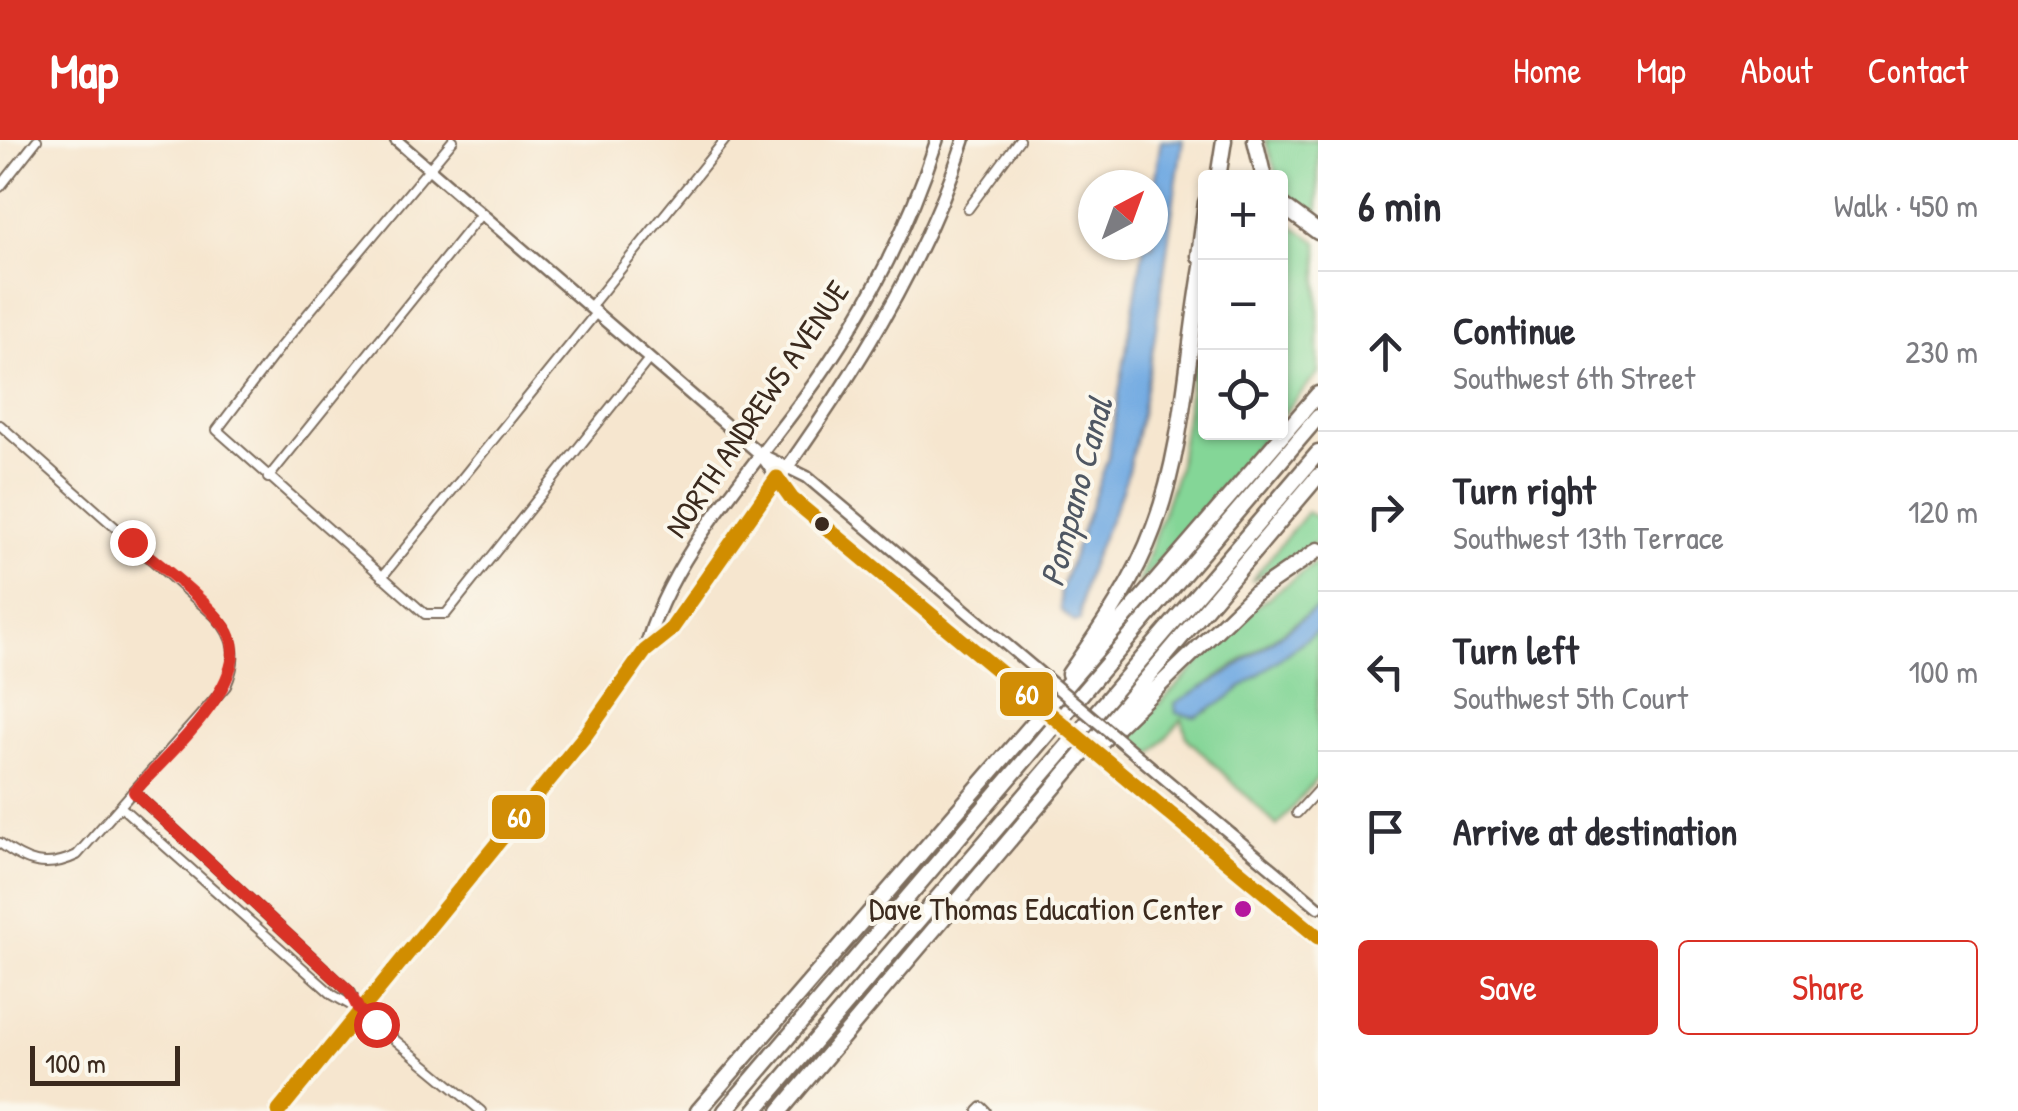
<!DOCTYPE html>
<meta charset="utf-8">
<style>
body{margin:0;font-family:"Patrick Hand",sans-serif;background:#f7f7f7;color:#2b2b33}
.controls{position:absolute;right:30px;top:30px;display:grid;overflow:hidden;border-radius:10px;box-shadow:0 2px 8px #0004}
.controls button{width:90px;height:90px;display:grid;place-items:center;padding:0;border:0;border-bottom:2px solid #e1e1e2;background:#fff;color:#2b2b33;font:50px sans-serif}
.compass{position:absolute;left:1078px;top:30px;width:90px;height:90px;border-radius:50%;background:#fff;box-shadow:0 2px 8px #0004;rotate:41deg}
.scale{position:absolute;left:30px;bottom:25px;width:150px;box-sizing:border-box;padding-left:10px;border:5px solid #3b2a1e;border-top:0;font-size:28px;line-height:35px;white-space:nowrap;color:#3b2a1e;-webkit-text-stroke:8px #fbf7ec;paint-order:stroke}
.stop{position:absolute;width:30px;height:30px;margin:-22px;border:8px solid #d93025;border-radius:50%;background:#fff}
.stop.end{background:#d93025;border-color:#fff;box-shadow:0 2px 10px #0008}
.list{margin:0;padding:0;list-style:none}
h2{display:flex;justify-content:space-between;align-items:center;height:130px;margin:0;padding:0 40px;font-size:42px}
h2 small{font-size:32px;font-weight:400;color:#7c7c81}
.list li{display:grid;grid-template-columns:65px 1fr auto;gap:30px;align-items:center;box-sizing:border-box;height:160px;padding:0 40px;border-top:2px solid #e1e1e2}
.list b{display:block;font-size:38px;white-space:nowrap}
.list p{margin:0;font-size:32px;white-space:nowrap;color:#7c7c81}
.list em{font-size:32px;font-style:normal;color:#7c7c81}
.actions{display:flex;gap:20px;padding:30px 40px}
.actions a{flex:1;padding:22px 0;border:2px solid #d93025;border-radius:10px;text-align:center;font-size:35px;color:#d93025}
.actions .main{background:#d93025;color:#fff}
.icon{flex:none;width:55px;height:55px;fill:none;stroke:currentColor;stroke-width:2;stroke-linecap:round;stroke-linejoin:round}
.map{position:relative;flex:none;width:1318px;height:971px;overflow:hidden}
header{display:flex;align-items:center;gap:60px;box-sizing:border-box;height:140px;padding:0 50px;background:#d93025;color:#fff}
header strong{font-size:48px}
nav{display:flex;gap:55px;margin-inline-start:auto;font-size:35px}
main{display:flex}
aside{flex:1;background:#fff}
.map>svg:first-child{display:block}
.green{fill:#84d697;stroke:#60805a;stroke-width:2.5}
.water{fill:#73abe2;stroke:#576a80;stroke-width:2.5}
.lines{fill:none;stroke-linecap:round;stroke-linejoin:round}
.minor-casing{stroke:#7c6c5c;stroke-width:12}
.tertiary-casing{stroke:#7c6c5c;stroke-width:15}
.secondary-casing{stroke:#7c6c5c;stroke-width:16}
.motorway-casing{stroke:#7c6c5c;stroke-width:19}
.minor{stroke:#fff;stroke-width:8}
.tertiary{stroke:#fff;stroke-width:10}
.secondary{stroke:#fff;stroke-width:11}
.motorway{stroke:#fff;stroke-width:14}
.tertiary-bridge-casing{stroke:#7c6c5c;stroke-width:15;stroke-linecap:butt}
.tertiary-bridge{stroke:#fff;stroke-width:10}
.bus-1-casing{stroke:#fbf7ec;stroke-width:22}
.bus-1{stroke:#d18d06;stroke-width:15}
.route{stroke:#d93025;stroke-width:12}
.bus-dot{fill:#3b2a1e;stroke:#fbf7ec;stroke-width:4}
.poi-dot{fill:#b5179e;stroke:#fbf7ec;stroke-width:4}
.labels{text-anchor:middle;stroke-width:8;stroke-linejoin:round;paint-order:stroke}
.street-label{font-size:32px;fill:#3b2a1e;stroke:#fbf7ec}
.poi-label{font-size:32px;fill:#3b2a1e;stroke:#fbf7ec;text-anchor:end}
.water-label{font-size:35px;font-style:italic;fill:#4f5763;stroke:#fbf7ec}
.line-badge{stroke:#fbf7ec;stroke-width:4}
.badge-label{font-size:28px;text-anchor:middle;font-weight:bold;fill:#fff}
</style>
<header>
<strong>Map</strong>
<nav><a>Home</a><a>Map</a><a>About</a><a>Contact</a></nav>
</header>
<main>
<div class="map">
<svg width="1318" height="971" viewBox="0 0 1318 971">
<rect width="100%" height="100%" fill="#fbf7ec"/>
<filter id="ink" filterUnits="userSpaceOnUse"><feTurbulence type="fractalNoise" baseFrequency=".01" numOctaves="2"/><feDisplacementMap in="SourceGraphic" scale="20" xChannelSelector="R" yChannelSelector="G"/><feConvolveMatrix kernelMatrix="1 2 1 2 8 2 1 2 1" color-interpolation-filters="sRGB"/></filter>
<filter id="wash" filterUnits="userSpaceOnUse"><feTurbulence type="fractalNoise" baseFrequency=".0048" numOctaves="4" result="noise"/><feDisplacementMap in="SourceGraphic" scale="40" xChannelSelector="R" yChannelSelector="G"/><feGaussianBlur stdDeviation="2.25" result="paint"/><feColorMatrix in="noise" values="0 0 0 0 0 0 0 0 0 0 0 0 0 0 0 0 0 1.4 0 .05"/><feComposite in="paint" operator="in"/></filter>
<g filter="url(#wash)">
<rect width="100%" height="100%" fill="#f6e6cf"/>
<path class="green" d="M1265 0H1318V82L1281 48Z
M1280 78 1318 102V233L1281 277Z
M1205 150 1206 292 1267 293 1137 447 1178 329Z
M1307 372 1318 378V401L1251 441Z
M1318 421V467L1185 560 1207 572 1318 490V637L1277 686 1187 598 1182 579 1152 614 1129 595 1250 471Z"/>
<path class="water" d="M1161 0H1183C1165 109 1156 224 1128 331 1115 382 1079 428 1080 481L1074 482 1061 471 1060 451 1108 318 1144 105H1153V49Z
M1318 467V490L1221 563 1195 577 1176 573 1175 563 1225 535Z"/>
</g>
<g filter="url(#ink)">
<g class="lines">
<defs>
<path id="minor" d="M453 0 280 207 217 290 425 474H446L649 219
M0 47 37 0
M968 69 1019 0
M590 167 725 0
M0 285 215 476C236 498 238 519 226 546L77 715C46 730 26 723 0 703
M268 338 481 74
M382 437 596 173
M134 652 351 853 359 870
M121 667 333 855 359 870 481 971
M1297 673 1318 650
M978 971 982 967 986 971"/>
<path id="tertiary" d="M396 0 761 315 792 359 1020 546
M762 315 807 337 1034 528
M1139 617 1318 767
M1124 634 1318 797"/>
<path id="secondary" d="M645 511C667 421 749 333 803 259 861 181 907 92 937 0
M279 971 584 597 645 511 670 491C780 334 905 185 964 0"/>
<path id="motorway" d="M1255 0 1264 38
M1218 38 1224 0
M1280 64 1318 92
M1199 116 1206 62
M1069 534C1102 487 1134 442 1154 387 1187 299 1187 198 1206 106
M1102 601 1254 454 1318 410
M698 971 1318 254
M725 971 1318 277
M755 971 1318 313
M780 971 1318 336"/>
</defs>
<use href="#minor" class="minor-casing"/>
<use href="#tertiary" class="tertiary-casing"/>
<use href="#secondary" class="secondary-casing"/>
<use href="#motorway" class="motorway-casing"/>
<use href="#minor" class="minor"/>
<use href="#tertiary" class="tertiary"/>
<use href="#secondary" class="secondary"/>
<use href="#motorway" class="motorway"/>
<defs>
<path id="tertiary-bridge" d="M1034 528 1139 617
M1020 546 1124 634"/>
</defs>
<use href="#tertiary-bridge" class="tertiary-bridge-casing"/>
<use href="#tertiary-bridge" class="tertiary-bridge"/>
<defs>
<path id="bus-1" d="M279 971 584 597 645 511 670 491 777 338 792 359 1318 797"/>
</defs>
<use href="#bus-1" class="bus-1-casing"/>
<use href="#bus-1" class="bus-1"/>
</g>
</g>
<g class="lines" filter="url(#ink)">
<path class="route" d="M132 402C162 428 201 455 225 487 261 535 165 616 134 652L349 851 359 870 376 884"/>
</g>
<circle class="bus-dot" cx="822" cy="384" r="9"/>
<circle class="poi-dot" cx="1243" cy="769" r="10"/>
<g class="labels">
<g class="street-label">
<text transform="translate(757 269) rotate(-56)" y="11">NORTH ANDREWS AVENUE</text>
</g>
<g class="poi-label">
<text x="1223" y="780">Dave Thomas Education Center</text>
</g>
<g class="water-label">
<text transform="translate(1076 352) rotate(-75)" y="12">Pompano Canal</text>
</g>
</g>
<g class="line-badge">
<rect x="998" y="530" width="57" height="48" rx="10" fill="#d18d06"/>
<rect x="490" y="653" width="57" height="48" rx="10" fill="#d18d06"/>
</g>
<g class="badge-label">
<text x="1027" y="564">60</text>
<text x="519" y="687">60</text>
</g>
</svg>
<div class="controls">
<button>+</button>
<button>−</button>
<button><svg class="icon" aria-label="locate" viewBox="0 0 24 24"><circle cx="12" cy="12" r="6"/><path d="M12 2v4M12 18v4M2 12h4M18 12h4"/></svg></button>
</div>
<svg class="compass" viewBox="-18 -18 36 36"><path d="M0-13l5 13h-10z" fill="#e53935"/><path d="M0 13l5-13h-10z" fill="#7c7c81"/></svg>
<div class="scale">100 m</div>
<div class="stop" style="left:376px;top:884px"></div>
<div class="stop end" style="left:132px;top:402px"></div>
</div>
<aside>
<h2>6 min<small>Walk · 450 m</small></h2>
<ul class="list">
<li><svg class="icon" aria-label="ahead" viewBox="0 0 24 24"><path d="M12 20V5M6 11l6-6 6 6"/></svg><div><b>Continue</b><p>Southwest 6th Street</p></div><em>230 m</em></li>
<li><svg class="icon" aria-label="right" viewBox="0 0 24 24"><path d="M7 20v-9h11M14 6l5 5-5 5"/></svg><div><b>Turn right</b><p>Southwest 13th Terrace</p></div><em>120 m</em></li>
<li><svg class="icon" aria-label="left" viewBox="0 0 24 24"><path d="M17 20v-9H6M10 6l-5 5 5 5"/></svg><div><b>Turn left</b><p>Southwest 5th Court</p></div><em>100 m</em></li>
<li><svg class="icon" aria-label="arrive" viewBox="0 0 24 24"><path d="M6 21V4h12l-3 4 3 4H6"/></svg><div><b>Arrive at destination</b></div></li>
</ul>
<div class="actions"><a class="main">Save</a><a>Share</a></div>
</aside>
</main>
